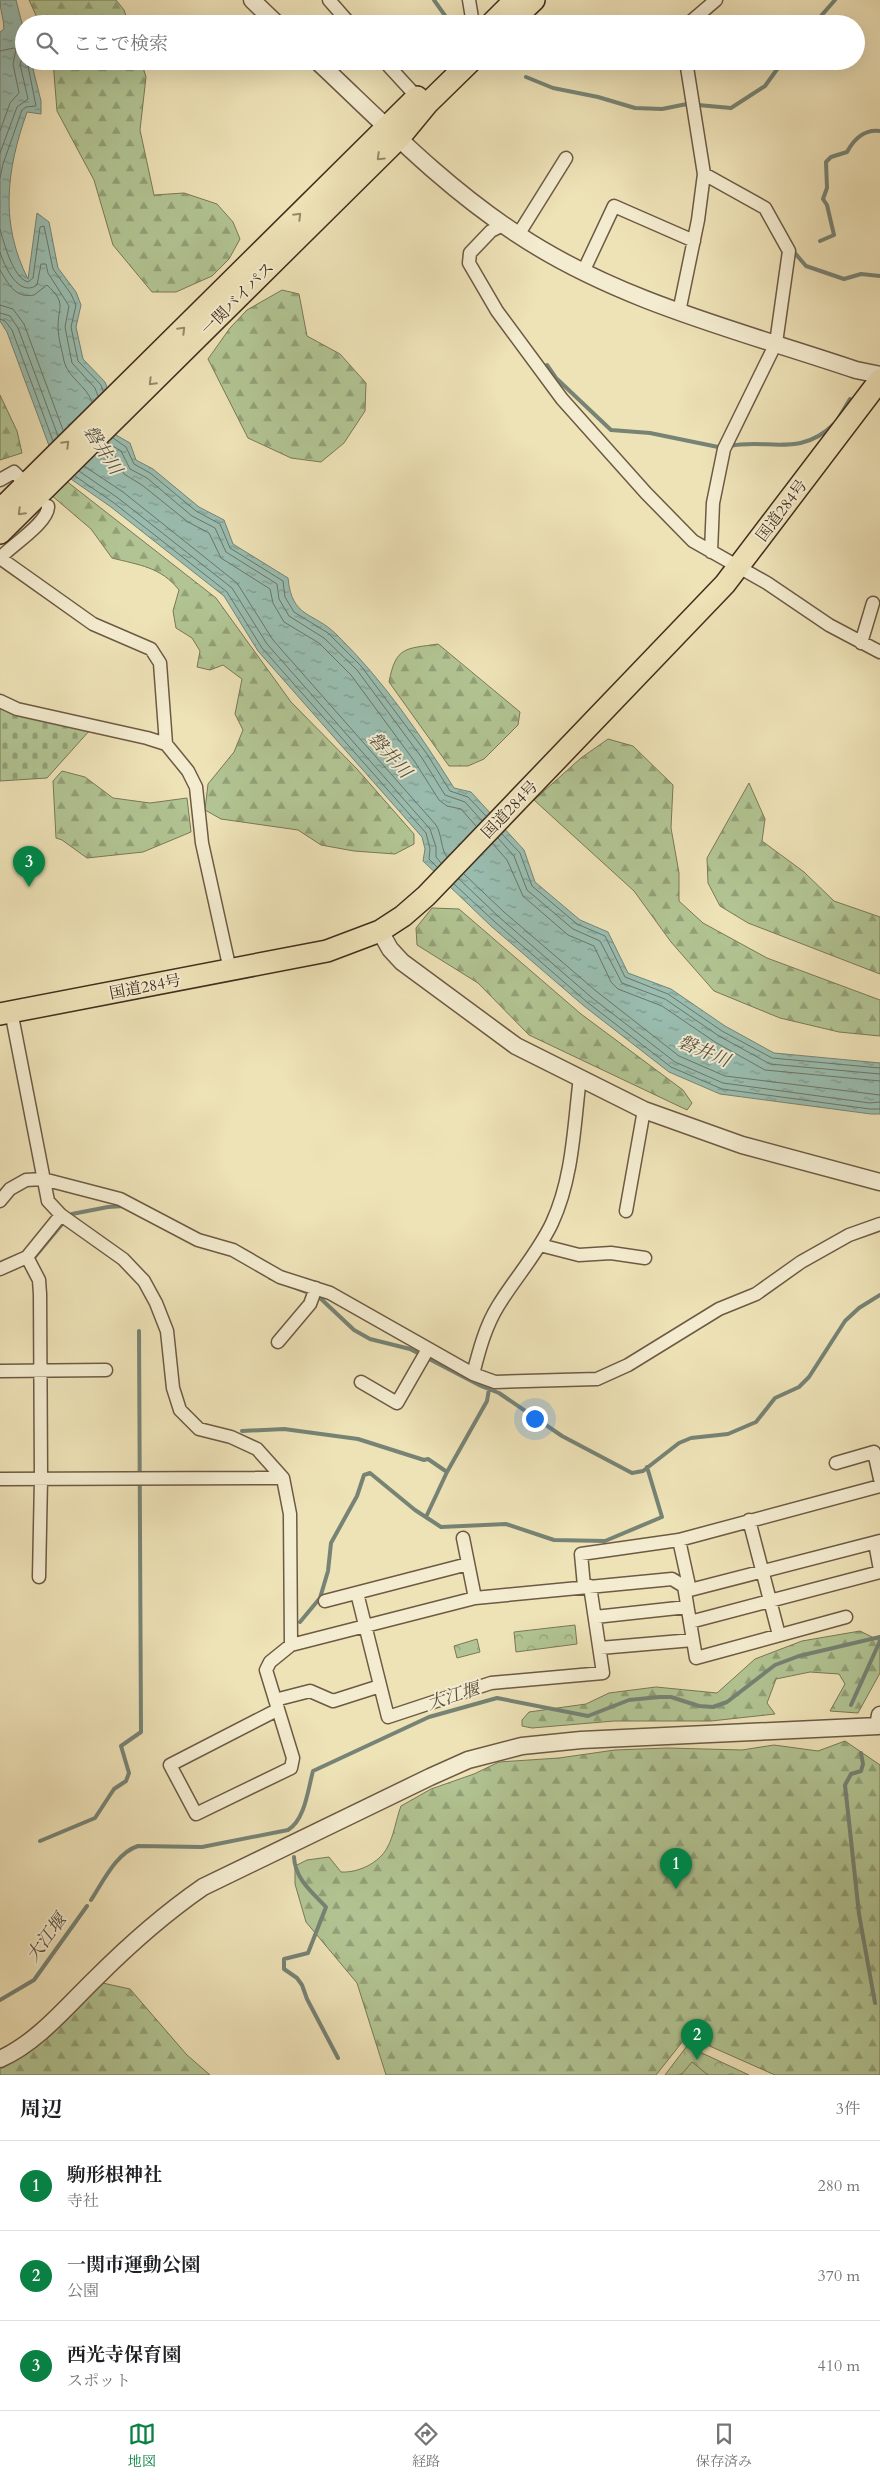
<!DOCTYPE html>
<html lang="ja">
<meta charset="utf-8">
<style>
body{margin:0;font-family:Cardo,"Noto Serif JP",serif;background:#f6f6f6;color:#202124}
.you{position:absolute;left:534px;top:1418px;width:18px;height:18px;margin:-12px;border:4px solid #fff;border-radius:50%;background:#1a73e8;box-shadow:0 0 0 8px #1a73e833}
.badge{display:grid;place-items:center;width:32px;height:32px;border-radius:50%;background:#0b8043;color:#fff;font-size:16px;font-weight:700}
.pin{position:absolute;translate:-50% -41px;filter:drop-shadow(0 1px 2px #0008)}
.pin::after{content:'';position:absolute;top:26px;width:18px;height:15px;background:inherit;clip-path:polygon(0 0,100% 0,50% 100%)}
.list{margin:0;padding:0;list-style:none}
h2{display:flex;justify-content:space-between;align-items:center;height:65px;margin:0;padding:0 20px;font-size:21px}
h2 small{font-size:16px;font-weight:400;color:#757577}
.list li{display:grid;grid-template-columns:32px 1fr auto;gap:15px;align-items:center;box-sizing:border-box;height:90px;padding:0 20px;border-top:1px solid #e0e0e0}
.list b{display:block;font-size:19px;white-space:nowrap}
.list p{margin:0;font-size:16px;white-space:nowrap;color:#757577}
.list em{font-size:16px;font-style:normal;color:#757577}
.icon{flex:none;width:28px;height:28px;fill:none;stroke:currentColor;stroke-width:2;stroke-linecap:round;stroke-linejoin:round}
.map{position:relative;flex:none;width:880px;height:2075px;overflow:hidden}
.search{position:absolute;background:#fff;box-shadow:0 5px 20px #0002;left:15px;right:15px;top:15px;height:55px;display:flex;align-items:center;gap:12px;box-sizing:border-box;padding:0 18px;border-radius:28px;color:#757577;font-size:19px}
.sheet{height:335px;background:#fff}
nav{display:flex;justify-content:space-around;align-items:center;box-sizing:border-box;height:70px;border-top:1px solid #e0e0e0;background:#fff;font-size:14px;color:#757577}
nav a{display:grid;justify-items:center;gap:2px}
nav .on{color:#0b8043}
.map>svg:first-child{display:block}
.forest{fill:url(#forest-firs);stroke:#7a7858}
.cemetery{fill:url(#cemetery-stones);stroke:#7a7858}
.park{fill:url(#park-crowns);stroke:#7a7858}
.pitch{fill:#b2c493;stroke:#7a7858}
.water{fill:url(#water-ripples);stroke:#768375}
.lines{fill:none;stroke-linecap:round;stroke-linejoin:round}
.shore{stroke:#6e7566;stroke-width:1}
.stream{stroke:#768375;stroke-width:4}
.minor-casing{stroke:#6d5a44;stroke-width:15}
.tertiary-casing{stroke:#6d5a44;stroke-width:19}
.trunk-casing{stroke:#422d1d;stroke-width:24}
.minor{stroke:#f4ecd0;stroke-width:12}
.tertiary{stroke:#f4ecd0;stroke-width:16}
.trunk{stroke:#eee2b7;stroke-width:21}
.oneway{stroke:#98886a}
.labels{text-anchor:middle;stroke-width:4;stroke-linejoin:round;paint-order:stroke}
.street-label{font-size:16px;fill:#422d1d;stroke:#f4ecd0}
.water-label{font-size:18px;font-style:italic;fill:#585142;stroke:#f4ecd0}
</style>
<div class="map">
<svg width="880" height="2075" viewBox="0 0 880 2075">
<defs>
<pattern id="forest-firs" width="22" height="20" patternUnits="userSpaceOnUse" patternTransform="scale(1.25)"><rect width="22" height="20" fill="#b2c493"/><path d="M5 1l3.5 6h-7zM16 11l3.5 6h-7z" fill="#92a077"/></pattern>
<pattern id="cemetery-stones" width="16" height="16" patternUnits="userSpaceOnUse" patternTransform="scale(1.25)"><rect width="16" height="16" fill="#b2c493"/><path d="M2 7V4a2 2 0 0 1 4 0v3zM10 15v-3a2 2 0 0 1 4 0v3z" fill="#92a077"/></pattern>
<pattern id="park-crowns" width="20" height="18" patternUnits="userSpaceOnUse" patternTransform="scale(1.25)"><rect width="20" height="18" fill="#b2c493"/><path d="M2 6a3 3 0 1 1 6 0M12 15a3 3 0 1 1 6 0" fill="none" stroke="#92a077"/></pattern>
<pattern id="water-ripples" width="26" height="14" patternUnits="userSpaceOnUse" patternTransform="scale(1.25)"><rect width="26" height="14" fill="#99bdb0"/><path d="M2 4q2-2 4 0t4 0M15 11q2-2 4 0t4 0" fill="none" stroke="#7e9a8f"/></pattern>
</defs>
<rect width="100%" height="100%" fill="#eee2b7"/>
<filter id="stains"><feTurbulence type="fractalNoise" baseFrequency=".004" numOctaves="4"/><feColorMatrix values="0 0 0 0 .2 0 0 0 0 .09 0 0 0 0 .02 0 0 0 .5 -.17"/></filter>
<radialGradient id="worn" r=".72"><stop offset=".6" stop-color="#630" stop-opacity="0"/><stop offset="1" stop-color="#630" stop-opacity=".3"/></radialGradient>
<path class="forest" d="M29 0H116L124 10 129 24H40Z
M53 61H141L146 77 140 130 154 195 184 193 217 204 233 222 240 239 229 259 212 276 176 292H152L113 245 94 180 57 111Z
M282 290 299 294 307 336 340 354 366 383 365 411 344 443 321 462 291 458 248 438 208 359 230 328 247 310Z
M0 395 17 431 22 453 0 460Z
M65 480 216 598 291 702 357 769 414 834V844L395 854 354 851 321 845 298 830 221 819 205 810 208 784 234 752 243 730 235 714 242 679 223 665 210 670 197 667 200 651 192 638 176 628 173 611 179 590C161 567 139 565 112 558L91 529 44 489Z
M438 644 520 712 518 725 484 759 468 766H449L389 682C396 646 405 649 438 644Z
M608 739 633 746 673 785 671 828 679 873V901L703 923 767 958 880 1000V1036L839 1032 780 1018 714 991 671 942 634 891 534 800 581 758Z
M62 771 85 777 113 798 150 803 187 798 191 832 143 852 87 858 62 840 56 838 53 781Z
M749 783 765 819 762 841 804 872 834 901 880 917V974L748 923 720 906 708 883 707 858Z
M432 908 459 909 581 1014 683 1090 692 1103 687 1110 529 1035 478 983 417 945 416 928Z
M860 1631 880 1641V1673L858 1713 830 1711 845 1684 839 1674 810 1672 776 1679 767 1703 775 1714 711 1721H614L532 1728 522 1726V1720L529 1712 586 1704 609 1693 656 1687 717 1693 755 1659 802 1641Z
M845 1741 880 1765V2075H775L687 2036 656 2075H386L357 1983 306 1922 295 1884V1866L307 1860 329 1857 341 1872C358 1873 379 1863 387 1848 394 1836 396 1819 401 1806L431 1789 474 1774 499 1762 559 1758 615 1750 667 1748 742 1750 774 1745 818 1751Z
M98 1982 130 1989 187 2055 210 2075H0V2065Z"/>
<path class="cemetery" d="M0 707 90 730 47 778 0 781Z"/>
<path class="park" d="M575 1625 577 1644 516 1652 514 1632Z
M477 1639 480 1652 457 1658 454 1646Z
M687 2046 749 2075H665Z"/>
<path class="pitch" d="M692 2062 708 2075H681Z"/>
<path class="water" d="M0 0H16L24 31V61H31L41 101V114L27 112C6 171 0 224 28 279L37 213 49 222 58 268 76 292 81 305 76 327 83 359 105 382 116 411V435L130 443 136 460 153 469 199 507 224 520 233 544 288 578C292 619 313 611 337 635 383 680 420 734 454 788L471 792 524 850 535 882 580 920 608 932 628 973 671 989 725 1026 774 1053 880 1063V1114H871L720 1094 669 1072 584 1006 491 926 423 861 425 849 422 837 258 651 224 596 111 507 58 470 7 332 0 321V32L4 29C4 19 0 11 0 0Z"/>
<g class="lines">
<path class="shore" d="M0 51 14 48 16 49 13 64 19 93 10 103 0 131
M0 153 17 107 28 99 20 64 24 54
M0 178 3 164 22 110 26 107 36 106 27 61
M0 229C4 243 13 278 28 282L33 278 40 227 44 226 53 269 71 294 76 305 71 327 78 361 101 385 103 391
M0 252C4 266 19 298 37 285L41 264H46L48 273 69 306 65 327 72 363 95 388 98 396
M0 270C8 283 15 299 34 295L47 285C67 304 58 306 58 327 58 338 62 350 64 361 68 378 87 386 92 402
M0 305 13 309 24 324 63 430
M0 313 10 316 18 328 58 436
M0 319 5 321 12 330 53 441
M113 438 126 447 134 464 150 473 196 511 220 524 230 548 283 581 285 597 294 612 328 633 361 666 427 754 450 791 468 797 486 816
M108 443 121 451 130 469 147 478 192 516 215 528 226 552 277 584 279 599 289 616 324 638 357 670 422 758 445 795 465 802 482 821
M103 448 115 456 124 474 142 485 188 522 209 533 221 558 270 589 273 603 284 622 319 643 351 675 415 762 439 800 447 806 461 809 476 826
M84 466 123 492 237 583 273 640 436 825C442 834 441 851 447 857
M79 471 118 498 232 588 267 644 430 829 436 847V857L441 863
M75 476 114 503 227 592 262 648 426 833 430 849 429 859 437 867
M502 834 520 853 532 886 577 924 605 936 625 977 668 994 722 1031 772 1058 880 1068
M498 838 514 856 527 890 573 929 600 941 622 983 665 999 719 1036 770 1064 880 1074
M493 844 507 860 523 896 568 935 594 946 611 982 618 989 662 1006 715 1042 765 1070 880 1081
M464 874 504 912 596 991 679 1056 725 1076 880 1095
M459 879 499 917 591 997 675 1062 723 1083 870 1103 880 1102
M454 884 495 922 587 1002 671 1067 722 1089 870 1109H880"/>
<path class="stream" d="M434 0 451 24
M814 24 835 0
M526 77 553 88 598 97 635 108 662 109 687 104 731 108 765 86 783 61
M820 241 834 235 827 205 823 199 827 188 826 162 831 157 847 152C854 139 865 129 880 131
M794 252 806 266 844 279 861 274 880 276
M547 365 556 378 611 430 650 433 723 448
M838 419 850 399
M730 446C767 438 800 458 834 424
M72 1214 108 1207 124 1206
M33 1259 63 1223
M270 1278 319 1297 354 1330 370 1339 410 1349 481 1386 499 1393 562 1436 632 1473 643 1471 679 1443 691 1438 728 1434 756 1422 775 1398 799 1387 809 1377 845 1321 859 1308 880 1295
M242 1431 284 1429 358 1439 424 1460 428 1459 447 1472
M426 1517 447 1472 487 1401 489 1389
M300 1622 320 1598 328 1571 331 1543 357 1496 364 1475 370 1473 415 1510 441 1527 506 1524 554 1540 605 1541 662 1517 647 1467
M851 1705 880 1641
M861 1753 863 1764 861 1771 851 1774 845 1785 859 1914 875 2003
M40 1841 95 1818 114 1789 126 1781 129 1773 121 1746 141 1732 139 1331
M294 1857C295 1879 312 1892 326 1907L308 1953 284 1959V1969L297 1978 302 1985 307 1999 338 2058
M91 1900C103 1882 116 1853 138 1846L202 1847 288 1830C305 1820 308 1789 313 1771L429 1717 497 1698 588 1716 629 1700 659 1697H671L699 1706 713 1707 727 1702 775 1665 799 1656 880 1637
M0 2000 34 1980 87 1906"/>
<defs>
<path id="minor" d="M329 0 350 24
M469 0 473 24
M688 24 716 0
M384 61 417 97
M704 174 765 208 789 251 776 343 724 449 713 503 711 552
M503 225 491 231 470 253 469 263 497 311 562 399 646 493 693 541 767 583 829 625 880 652
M518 235 566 158
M583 272 614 206 694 241
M679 312 698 220 704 174 686 61
M0 480 14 472 19 477
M48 506C49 522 12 545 0 558L93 624 151 649 160 663 166 744 188 771 196 787 202 843 230 970
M861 643 873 603
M0 701 17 709 147 738 166 744
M11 1011 48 1201 61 1215 123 1259 144 1281 156 1303 167 1331 173 1388 180 1410 199 1429 231 1437 257 1449 283 1478 290 1514 291 1645 270 1662 266 1670 293 1758 291 1768 196 1814 170 1765 277 1710
M0 1201 10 1189 26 1180 43 1179 120 1199 198 1240 233 1250 280 1277 330 1293 473 1374 495 1382 597 1379 628 1365 719 1309 756 1294 801 1262 849 1235 880 1224
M626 1211 644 1110
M540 1245 579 1255 611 1253 645 1258
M27 1257 39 1280 40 1294 41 1479 39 1577
M0 1269 27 1257 61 1215
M278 1342 310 1304 316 1288
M0 1371 106 1370
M473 1374C479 1351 485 1327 498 1306 515 1278 538 1253 552 1223 573 1178 574 1125 580 1077
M361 1382 397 1403 428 1349
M836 1463 874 1452 880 1479
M0 1479 283 1478
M749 1520 779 1635
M463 1538 475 1598
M679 1540 690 1590
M875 1543 880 1570
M584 1586 581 1554 679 1540 880 1486
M684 1586 696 1658 846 1617
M357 1593 388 1717 491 1683 603 1673 590 1586
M325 1601 468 1564
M595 1617 687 1607
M690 1622 880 1572
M291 1645 475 1598 672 1579 690 1590 880 1541
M600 1648 693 1640
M275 1700 310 1691 333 1701 380 1686"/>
<path id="tertiary" d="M252 0 277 24
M317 61C381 121 443 186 517 234 619 302 741 331 856 370L880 375
M380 931 390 949 402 962 516 1046 644 1110 742 1145 880 1182
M0 2059C38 2042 67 2006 96 1978 130 1944 164 1914 203 1887L430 1777 468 1760 522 1746 581 1740 878 1726 880 1715"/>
<path id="trunk" d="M491 24 515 0
M509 24 534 0
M0 510 417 97
M0 533 399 138 427 104 471 61
M0 1014 327 951 380 931 403 916 426 896 725 584 880 380"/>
</defs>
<use href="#minor" class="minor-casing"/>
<use href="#tertiary" class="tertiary-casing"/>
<use href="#trunk" class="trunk-casing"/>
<use href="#minor" class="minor"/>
<use href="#tertiary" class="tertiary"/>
<use href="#trunk" class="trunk"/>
</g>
<defs><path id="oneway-chevron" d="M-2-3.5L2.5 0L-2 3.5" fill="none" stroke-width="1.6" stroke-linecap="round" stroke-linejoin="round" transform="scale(1.25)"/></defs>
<g class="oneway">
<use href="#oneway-chevron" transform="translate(380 157) rotate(136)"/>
<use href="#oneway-chevron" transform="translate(298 216) rotate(-45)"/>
<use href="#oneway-chevron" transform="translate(182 330) rotate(-45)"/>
<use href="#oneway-chevron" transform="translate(152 382) rotate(135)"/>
<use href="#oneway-chevron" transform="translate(66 444) rotate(-45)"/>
<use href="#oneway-chevron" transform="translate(21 512) rotate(135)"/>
</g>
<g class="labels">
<g class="street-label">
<text transform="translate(237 298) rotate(-45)" y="6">一関バイパス</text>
<text transform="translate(781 510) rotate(-53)" y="6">国道284号</text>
<text transform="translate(509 809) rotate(-46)" y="6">国道284号</text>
<text transform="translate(145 986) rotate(-11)" y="6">国道284号</text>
</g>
<g class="water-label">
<text transform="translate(103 450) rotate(57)" y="6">磐井川</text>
<text transform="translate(390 755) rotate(48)" y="6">磐井川</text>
<text transform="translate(704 1051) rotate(23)" y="6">磐井川</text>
<text transform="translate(453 1696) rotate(-17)" y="6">大江堰</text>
<text transform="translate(46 1938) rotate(-54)" y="6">大江堰</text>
</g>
</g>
<rect width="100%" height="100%" filter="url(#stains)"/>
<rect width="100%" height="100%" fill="url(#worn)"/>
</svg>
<div class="you"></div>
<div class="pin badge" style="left:676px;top:1889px">1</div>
<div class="pin badge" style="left:697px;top:2060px">2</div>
<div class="pin badge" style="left:29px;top:887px">3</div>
<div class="search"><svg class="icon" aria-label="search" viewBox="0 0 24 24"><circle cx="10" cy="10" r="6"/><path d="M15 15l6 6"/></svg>ここで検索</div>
</div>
<section class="sheet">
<h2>周辺<small>3件</small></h2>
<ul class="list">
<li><span class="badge">1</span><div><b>駒形根神社</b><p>寺社</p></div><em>280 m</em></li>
<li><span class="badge">2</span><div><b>一関市運動公園</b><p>公園</p></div><em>370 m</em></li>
<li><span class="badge">3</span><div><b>西光寺保育園</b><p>スポット</p></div><em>410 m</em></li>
</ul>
</section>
<nav>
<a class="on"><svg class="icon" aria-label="map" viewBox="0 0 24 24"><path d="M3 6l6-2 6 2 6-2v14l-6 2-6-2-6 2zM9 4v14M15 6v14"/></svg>地図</a>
<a><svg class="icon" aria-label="directions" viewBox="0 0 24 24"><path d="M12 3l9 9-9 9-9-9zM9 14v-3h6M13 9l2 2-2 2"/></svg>経路</a>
<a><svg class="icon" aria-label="saved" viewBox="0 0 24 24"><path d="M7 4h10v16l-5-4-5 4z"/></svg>保存済み</a>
</nav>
